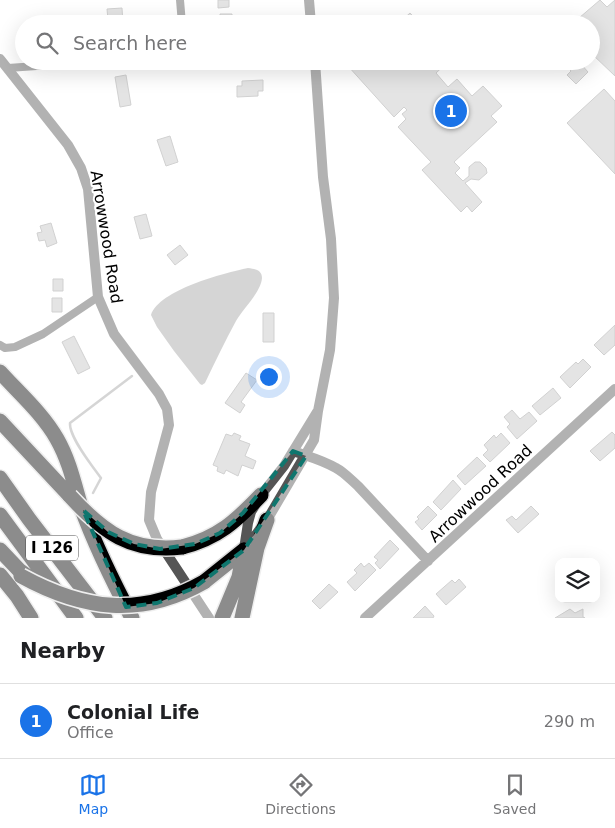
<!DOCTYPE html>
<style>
body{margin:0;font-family:"DejaVu Sans",sans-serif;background:#f6f6f6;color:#202124}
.controls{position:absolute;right:15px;bottom:15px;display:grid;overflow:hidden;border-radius:10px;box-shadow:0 5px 20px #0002}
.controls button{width:45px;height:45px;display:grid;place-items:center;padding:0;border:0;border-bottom:1px solid #e0e0e0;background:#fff;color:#202124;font:25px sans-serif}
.you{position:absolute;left:268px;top:376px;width:18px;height:18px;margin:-12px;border:4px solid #fff;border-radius:50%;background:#1a73e8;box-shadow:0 0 0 8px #1a73e833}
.badge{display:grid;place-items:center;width:32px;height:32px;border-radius:50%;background:#1a73e8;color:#fff;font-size:16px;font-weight:700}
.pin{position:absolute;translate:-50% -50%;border:2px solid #fff;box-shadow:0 1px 5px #0006}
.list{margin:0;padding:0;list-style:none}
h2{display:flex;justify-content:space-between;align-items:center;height:65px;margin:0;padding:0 20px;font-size:21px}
h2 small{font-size:16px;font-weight:400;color:#757577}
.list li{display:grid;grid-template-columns:32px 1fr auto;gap:15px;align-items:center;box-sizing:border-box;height:75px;padding:0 20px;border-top:1px solid #e0e0e0}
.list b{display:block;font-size:19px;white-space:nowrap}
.list p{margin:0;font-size:16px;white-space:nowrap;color:#757577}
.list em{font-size:16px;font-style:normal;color:#757577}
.icon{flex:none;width:28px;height:28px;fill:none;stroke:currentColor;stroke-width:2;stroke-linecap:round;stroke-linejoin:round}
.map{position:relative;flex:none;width:615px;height:618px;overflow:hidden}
.search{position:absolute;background:#fff;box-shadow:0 5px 20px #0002;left:15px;right:15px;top:15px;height:55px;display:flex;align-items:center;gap:12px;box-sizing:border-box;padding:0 18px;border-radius:28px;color:#757577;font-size:19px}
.sheet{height:140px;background:#fff}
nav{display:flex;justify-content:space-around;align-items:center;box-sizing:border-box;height:70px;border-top:1px solid #e0e0e0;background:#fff;font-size:14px;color:#757577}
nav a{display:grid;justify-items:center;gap:2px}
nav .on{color:#1a73e8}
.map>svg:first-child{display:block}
.water{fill:#a3a3a3}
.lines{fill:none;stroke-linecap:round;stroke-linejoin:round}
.stream{stroke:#a3a3a3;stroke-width:2.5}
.building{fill:#c4c4c4;stroke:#999}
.motorway-casing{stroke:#dbdbdb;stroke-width:18}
.minor{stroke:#555;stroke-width:8}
.tertiary{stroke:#555;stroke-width:10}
.motorway{stroke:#000;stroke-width:15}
.motorway-bridge-casing{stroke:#dbdbdb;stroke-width:18;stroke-linecap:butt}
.motorway-bridge{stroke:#000;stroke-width:15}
.marked{fill:none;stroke:#0f766e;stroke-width:4;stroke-dasharray:10 6;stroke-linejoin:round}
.labels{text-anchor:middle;stroke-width:4;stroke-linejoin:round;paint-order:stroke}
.shield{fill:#fff;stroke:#4c4c4c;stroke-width:1}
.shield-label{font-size:15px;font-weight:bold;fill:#000}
.street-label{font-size:16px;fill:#000;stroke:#fff}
</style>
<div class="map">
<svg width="615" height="618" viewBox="0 0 615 618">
<rect width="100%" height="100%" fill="#fff"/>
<path class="water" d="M248 268C255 269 262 270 262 278 261 292 243 309 236 321 225 341 215 362 205 383L202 385 200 384 174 351 157 327 151 315C159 290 224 273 248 268Z"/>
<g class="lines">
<path class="stream" d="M93 493 101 478C92 466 69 437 70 423L132 376"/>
</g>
<path class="building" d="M218 0H229V7L218 8Z
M600 0 607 7 615 0V76L591 53V24H579V18Z
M122 8 123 24H93V21L108 20 107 9Z
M410 13 420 24H398Z
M220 14H232V24H220Z
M145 17H162V24H145Z
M54 19 55 24H41L40 20Z
M353 61H449L436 73 448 87 457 79 472 96 483 86 502 106 491 116 497 122 454 162 460 168 455 173 463 181 469 176V167L475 162H480L486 168 487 173 479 180 471 179 465 183 482 202 472 212 467 206 461 212 422 170 431 162 398 127 406 119 402 114 407 110 404 107 394 117 348 66Z
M569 61H582L580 63 588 72 576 84 567 75 571 71 565 65Z
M126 75 131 105 120 107 115 77Z
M263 80V91H258V96L237 97V86H242V81Z
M604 89 615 101V174L567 123Z
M170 136 178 162 166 166 157 140Z
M146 214 152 236 140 239 134 217Z
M51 223 57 243 47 247 45 240 39 241 37 233 42 232 40 226Z
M180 245 188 255 175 265 167 255Z
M53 279H63V291H53Z
M52 298H62V312H52Z
M263 313H274V342H263Z
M615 325V345L604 355 594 345Z
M74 336 90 368 78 374 62 342Z
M583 359 591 367 570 388 560 377 576 362 578 364Z
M246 373 257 380 241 402 245 405 240 413 225 403Z
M553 388 561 398 540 415 532 406Z
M512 410 520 419 529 412 537 421 517 439 507 427 510 424 504 417Z
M612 432 615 435V448L600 461 590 451Z
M234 433 241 436 239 440 250 444 245 456 256 461 253 469 242 465 238 476 226 470 224 474 217 471 218 467 213 465 226 434 232 436Z
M501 433 510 443 490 462 483 455 488 450 484 445 494 435 496 438Z
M477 457 486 466 465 485 457 476Z
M453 480 461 489 441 510 433 502Z
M428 506 437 515 422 530 415 522 419 519 417 517Z
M531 506 539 514 518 533 506 520 512 516 516 520Z
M390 540 399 549 380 569 375 563 378 560 374 557Z
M361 563 364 567 369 563 376 570 355 591 347 582 357 573 354 570Z
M459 579 466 587 446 605 436 594 452 580 455 583Z
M329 584 338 592 320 609 312 601Z
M425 606 434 616 433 618H413Z
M570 609 575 613 583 609V617L585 618H555Z"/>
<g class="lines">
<defs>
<path id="motorway" d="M0 372C19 393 43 414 57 439 69 460 74 483 81 507 95 545 113 582 132 618
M0 421 70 496
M0 478 29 519 105 618
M0 515 76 618
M182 547C218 538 236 521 261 495
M0 550 19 570 34 581
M0 575 17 596 31 618
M204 582 244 550
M222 618 239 577 244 550
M242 618 257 548 267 520"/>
</defs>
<use href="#motorway" class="motorway-casing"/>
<path class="minor" d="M180 0 182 24
M8 68 108 61
M0 345 5 348 15 347 43 334 98 297"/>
<path class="tertiary" d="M309 0 311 24
M0 59 68 145 81 168 88 189 98 297 114 334 159 394 167 409 169 425 151 492 149 520 157 539 209 618
M293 451C307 456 323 460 336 468 344 472 351 480 358 486L428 561
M244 549 248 523 251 512 261 495 284 466 317 412
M244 550 267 520 314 440 318 411 330 350 334 298 331 239 323 177 315 61
M365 618 615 389"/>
<use href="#motorway" class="motorway"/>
<defs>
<path id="motorway-bridge" d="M70 496C103 532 131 553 182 547
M21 576C83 610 141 618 204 582"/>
</defs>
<use href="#motorway-bridge" class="motorway-bridge-casing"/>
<use href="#motorway-bridge" class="motorway-bridge"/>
</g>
<path d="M0 0H615V618H0ZM293 451 306 456 244 550 194 588 157 603 126 607 83 510 108 532 134 544 160 549 195 544 220 533 243 513Z" fill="#fff" fill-opacity=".55" fill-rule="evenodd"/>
<path class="marked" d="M293 451 306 456 244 550 194 588 157 603 126 607 83 510 108 532 134 544 160 549 195 544 220 533 243 513Z"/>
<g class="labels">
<rect class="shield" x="26" y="535.5" width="52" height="25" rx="4"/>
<g class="shield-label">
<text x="52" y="553">I 126</text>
</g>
<g class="street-label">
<text transform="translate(107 237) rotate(81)" y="6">Arrowwood Road</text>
<text transform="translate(480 493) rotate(-43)" y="6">Arrowwood Road</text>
</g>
</g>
</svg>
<div class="controls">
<button><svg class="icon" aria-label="layers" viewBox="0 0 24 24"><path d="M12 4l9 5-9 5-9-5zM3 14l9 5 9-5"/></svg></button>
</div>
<div class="you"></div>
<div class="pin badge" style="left:451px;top:111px">1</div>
<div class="search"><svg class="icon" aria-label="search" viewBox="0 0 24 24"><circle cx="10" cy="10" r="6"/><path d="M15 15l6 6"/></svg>Search here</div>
</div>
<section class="sheet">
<h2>Nearby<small></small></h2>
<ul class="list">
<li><span class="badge">1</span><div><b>Colonial Life</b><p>Office</p></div><em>290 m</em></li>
</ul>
</section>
<nav>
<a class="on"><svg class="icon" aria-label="map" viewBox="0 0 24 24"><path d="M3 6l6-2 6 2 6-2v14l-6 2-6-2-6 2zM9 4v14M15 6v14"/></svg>Map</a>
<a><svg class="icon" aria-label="directions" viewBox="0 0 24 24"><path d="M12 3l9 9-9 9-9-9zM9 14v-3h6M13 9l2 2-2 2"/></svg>Directions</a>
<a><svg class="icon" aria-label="saved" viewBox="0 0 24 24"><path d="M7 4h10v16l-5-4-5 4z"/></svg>Saved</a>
</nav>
